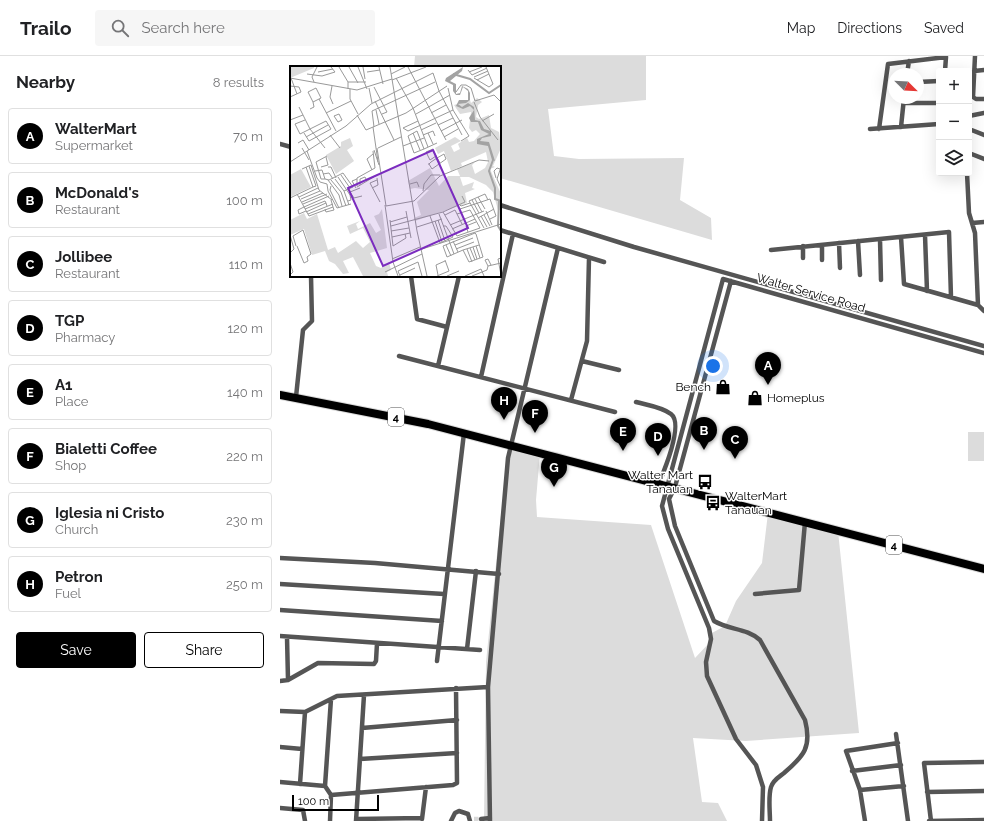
<!DOCTYPE html>
<meta charset="utf-8">
<style>
body{margin:0;font-family:Raleway,sans-serif;background:#f6f6f6;color:#202124}
.controls{position:absolute;right:12px;top:12px;display:grid;overflow:hidden;border-radius:4px;box-shadow:0 4px 16px #0002}
.controls button{width:36px;height:36px;display:grid;place-items:center;padding:0;border:0;border-bottom:1px solid #e0e0e0;background:#fff;color:#202124;font:20px sans-serif}
.compass{position:absolute;left:608px;top:12px;width:36px;height:36px;border-radius:50%;background:#fff;box-shadow:0 4px 16px #0002;rotate:114deg}
.scale{position:absolute;left:12px;bottom:10px;width:87px;box-sizing:border-box;padding-left:4px;border:2px solid #000;border-top:0;font-size:11px;line-height:14px;white-space:nowrap;color:#000;-webkit-text-stroke:3px #fff;paint-order:stroke}
.you{position:absolute;left:433px;top:310px;width:14px;height:14px;margin:-10px;border:3px solid #fff;border-radius:50%;background:#1a73e8;box-shadow:0 0 0 6px #1a73e833}
.badge{display:grid;place-items:center;width:26px;height:26px;border-radius:50%;background:#000;color:#fff;font-size:13px;font-weight:700}
.pin{position:absolute;translate:-50% -33px;filter:drop-shadow(0 1px 2px #0008)}
.pin::after{content:'';position:absolute;top:21px;width:14px;height:12px;background:inherit;clip-path:polygon(0 0,100% 0,50% 100%)}
.list{margin:0;padding:0;list-style:none}
h2{display:flex;justify-content:space-between;align-items:center;height:52px;margin:0;padding:0 16px;font-size:17px}
h2 small{font-size:13px;font-weight:400;color:#757577}
.list li{display:grid;grid-template-columns:26px 1fr auto;gap:12px;align-items:center;box-sizing:border-box;height:56px;margin:0 8px 8px;padding:0 8px;border:1px solid #e0e0e0;border-radius:4px}
.list b{display:block;font-size:15px;white-space:nowrap}
.list p{margin:0;font-size:13px;white-space:nowrap;color:#757577}
.list em{font-size:13px;font-style:normal;color:#757577}
.actions{display:flex;gap:8px;padding:12px 16px}
.actions a{flex:1;padding:9px 0;border:1px solid #000;border-radius:4px;text-align:center;font-size:14px;color:#000}
.actions .main{background:#000;color:#fff}
.icon{flex:none;width:22px;height:22px;fill:none;stroke:currentColor;stroke-width:2;stroke-linecap:round;stroke-linejoin:round}
.map{position:relative;flex:none;width:704px;height:765px;overflow:hidden}
header{display:flex;align-items:center;gap:24px;box-sizing:border-box;height:56px;padding:0 20px;background:#fff;border-bottom:1px solid #e0e0e0}
header strong{font-size:19px}
nav{display:flex;gap:22px;margin-inline-start:auto;font-size:14px}
.search{width:280px;height:36px;background:#f6f6f6;display:flex;align-items:center;gap:10px;box-sizing:border-box;padding:0 14px;border-radius:4px;color:#757577;font-size:15px}
main{display:flex}
aside{flex:1;background:#fff}
.map>svg:first-child{display:block}
.green{fill:#dcdcdc}
.lines{fill:none;stroke-linecap:round;stroke-linejoin:round}
.street-tunnel{stroke:#d9d9d9;stroke-width:4.5;stroke-dasharray:4.5 2;stroke-linecap:butt}
.highway-casing{stroke:#dbdbdb;stroke-width:10}
.street{stroke:#555;stroke-width:4.5}
.highway{stroke:#000;stroke-width:8}
.labels{text-anchor:middle;stroke-width:3;stroke-linejoin:round;paint-order:stroke}
.shield{fill:#fff;stroke:#4c4c4c;stroke-width:1}
.shield-label{font-size:11px;font-weight:bold;fill:#000}
.street-label{font-size:12px;fill:#000;stroke:#fff}
.poi-label{font-size:12px;fill:#000;stroke:#fff;text-anchor:end}
.inset-river{fill:none;stroke:#a3a3a3;stroke-width:2}
.inset-road{fill:none;stroke:#999;stroke-width:1}
.view{fill:#7b2cbf;fill-opacity:0.15;stroke:#7b2cbf;stroke-width:2}
.inset-edge{fill:none;stroke:#000;stroke-width:2}
</style>
<header>
<strong>Trailo</strong>
<div class="search"><svg class="icon" aria-label="search" viewBox="0 0 24 24"><circle cx="10" cy="10" r="6"/><path d="M15 15l6 6"/></svg>Search here</div>
<nav><a>Map</a><a>Directions</a><a>Saved</a></nav>
</header>
<main>
<aside>
<h2>Nearby<small>8 results</small></h2>
<ul class="list">
<li><span class="badge">A</span><div><b>WalterMart</b><p>Supermarket</p></div><em>70 m</em></li>
<li><span class="badge">B</span><div><b>McDonald's</b><p>Restaurant</p></div><em>100 m</em></li>
<li><span class="badge">C</span><div><b>Jollibee</b><p>Restaurant</p></div><em>110 m</em></li>
<li><span class="badge">D</span><div><b>TGP</b><p>Pharmacy</p></div><em>120 m</em></li>
<li><span class="badge">E</span><div><b>A1</b><p>Place</p></div><em>140 m</em></li>
<li><span class="badge">F</span><div><b>Bialetti Coffee</b><p>Shop</p></div><em>220 m</em></li>
<li><span class="badge">G</span><div><b>Iglesia ni Cristo</b><p>Church</p></div><em>230 m</em></li>
<li><span class="badge">H</span><div><b>Petron</b><p>Fuel</p></div><em>250 m</em></li>
</ul>
<div class="actions"><a class="main">Save</a><a>Share</a></div>
</aside>
<div class="map">
<svg width="704" height="765" viewBox="0 0 704 765">
<rect width="100%" height="100%" fill="#fff"/>
<path class="green" d="M135 0H366V44L268 53 274 100 299 103 404 102 400 144 431 162 432 184 220 122V11H134Z
M688 376H704V405H688Z
M232 389 260 397 256 444 257 461 371 469 415 602 431 585 430 578 445 570 456 545 482 507 488 457 558 475 579 677 466 685 413 682 422 746 438 747 447 765H204L206 606 221 459Z"/>
<g class="lines">
<path class="street-tunnel" d="M194 763H201"/>
<defs>
<path id="highway" d="M0 339 148 368 704 513"/>
</defs>
<use href="#highway" class="highway-casing"/>
<path class="street" d="M695 0 693 41 696 43H704
M694 15 704 14
M627 18 629 5
M638 26 659 25
M624 47H659
M689 60 704 57
M621 71 624 42
M590 73 659 68
M599 73 608 8 666 1 665 15
M689 73 704 79
M0 88 11 91
M689 97 704 103
M687 117 689 157 695 177 698 249 704 255
M220 149 354 191 704 290
M692 167 704 166
M220 174 324 206
M645 179 647 235
M621 181 624 228 698 249
M600 183 601 224
M578 185 580 219
M559 187 560 212
M523 190V202
M491 194 669 176 671 241
M542 204V189
M131 220 137 263 167 271
M451 225 395 431 389 443 395 470 434 565C449 574 467 572 480 584L525 664C532 691 524 700 504 717 499 721 493 724 491 731 488 741 490 755 490 765
M119 300 335 356
M302 305 339 314
M158 310 179 220
M201 321 233 178
M16 341 23 274 32 265 31 220
M291 344 307 285 309 202
M356 346C367 349 382 351 391 358 404 368 384 415 379 427
M0 502 95 507 219 518
M0 528 164 538
M475 538 519 534 525 466
M0 554 162 565
M0 580 200 594
M7 581 8 624
M187 593 196 515
M157 605 184 377
M0 625 8 624 38 607 94 608 96 605 97 587
M0 655 25 656 57 640 208 631
M82 672 177 664
M616 678 628 765
M0 691 22 693
M80 703 177 697
M572 715 621 709
M0 726 45 730
M20 728 25 656
M580 734 624 730
M647 736 704 735
M51 739 173 729 177 727 176 632
M0 752 23 754 25 765
M77 763 142 762
M142 763 146 731
M201 763 210 762
M50 765 51 739 45 730 51 643
M76 765 84 639
M171 765 175 757 179 755 188 758 190 765
M210 765 208 631 228 402 278 192
M482 765 483 731 476 709 456 683 427 620 426 606 431 583 429 572 388 473 382 450 443 223 704 297
M585 765 580 734 566 695 618 687
M649 765 704 764
M651 765 644 707 704 706"/>
<use href="#highway" class="highway"/>
</g>
<defs>
<symbol id="shop-bare" viewBox="-9 -9 18 18"><path d="M-5-2.5h2.3a2.7 3.5 0 0 1 5.4 0H5L5.5 6h-11ZM-1.5-2.5h3a1.5 2.3 0 0 0-3 0Z" fill="#000" stroke="#fff" stroke-width="2.5" paint-order="stroke"/></symbol>
<symbol id="bus-bare" viewBox="-9 -9 18 18"><path d="M-5-6H5V4H4V6H2V4H-2V6H-4V4H-5ZM-3.5-4V0h7V-4ZM-3.5 1.2v1.5H-2V1.2ZM2 1.2v1.5H3.5V1.2Z" fill="#000" stroke="#fff" stroke-width="2.5" paint-order="stroke"/></symbol>
</defs>
<g fill-rule="evenodd">
<use href="#shop-bare" x="432" y="320" width="22" height="22"/>
<use href="#shop-bare" x="464" y="331" width="22" height="22"/>
<use href="#bus-bare" x="414" y="415" width="22" height="22"/>
<use href="#bus-bare" x="422" y="436" width="22" height="22"/>
</g>
<g class="labels">
<g class="shield">
<rect x="108" y="352" width="16" height="18" rx="3"/>
<rect x="606" y="480" width="16" height="18" rx="3"/>
</g>
<g class="shield-label">
<text x="116" y="365">4</text>
<text x="614" y="493">4</text>
</g>
<g class="street-label">
<text transform="translate(531 237) rotate(16)" y="4">Walter Service Road</text>
</g>
<g class="poi-label">
<text x="431" y="335">Bench</text>
<text x="487" y="346" text-anchor="start">Homeplus</text>
<text x="413" y="423">Walter Mart<tspan x="413" dy="14">Tanauan</tspan></text>
<text x="445" y="444" text-anchor="start">WalterMart<tspan x="445" dy="14">Tanauan</tspan></text>
</g>
</g>
<g transform="translate(10 10)">
<rect width="211" height="211" fill="#fff"/>
<path d="M0 1H24V2L0 12ZM187 32 192 36 188 39 186 51 189 53 199 49 201 62 209 66 211 82 203 100 205 101 200 103 211 128V144H208L203 126 196 119 179 111H170L173 120 184 116 182 122 185 123 175 127 177 137 125 155 124 152 131 149 127 136 139 124 125 122 120 123 118 115 140 102 149 120 158 110H170L167 103 185 96 182 99 185 108 195 102 198 96 196 86 171 97 172 100 161 105 154 85 148 88 145 82 165 71 171 75 161 80 164 86 170 83 168 78 177 72 179 76 184 75 190 68 186 64 182 66 179 62 181 46 170 48 164 39 180 34 181 37ZM60 72 63 80 57 84 64 95 46 108 36 89 51 80V76ZM11 103 21 121 0 131V109ZM92 143 97 182 80 187 86 200 91 202 99 196 101 204 97 206 98 210H73L63 191 53 195 59 207 53 208 45 198 39 195 35 185 22 189 14 163 0 169V154L14 147 17 153 27 148 38 184 45 181 48 187 66 175 73 182 80 176 73 162 60 168 57 160 70 155 66 158 68 163 80 157 86 167 91 164 84 150 89 148Z" fill="#dcdcdc"/>
<path d="M173 1 172 5 160 15 166 18V28L170 27 172 20 178 23 180 27V34L176 37 168 38 172 41 178 37 184 41 185 54 190 55 194 63 201 65V70L192 72 190 75 199 76 205 95 202 94 198 80 187 78V73L199 68 191 64 188 56H181L179 52 184 44 180 40 173 43 166 40 169 34H178V25L173 21 170 29H166L163 25V19L155 15 156 12Z" fill="#a3a3a3"/>
<path class="inset-river" d="M163 8 180 13 199 27 211 19M203 94 199 105 205 122V133L211 135M209 135 208 160 211 165"/>
<path class="inset-road" d="M49 1 58 16V23M59 1 68 17M68 1 77 23M73 1 75 13M89 1 93 18M100 1 127 165 137 210M118 1 156 74M178 4 182 9 197 2M28 6 43 3M77 6 90 4M179 6 192 1M17 8 32 10 45 6 41 1M101 8 115 1M184 11 198 5M0 12 67 24 102 13M1 12 7 28M106 12 123 42 138 81M184 12 199 21 203 18 196 1M102 14 136 1M187 14 199 8M24 16 22 11 27 1M58 16H76M0 20 9 21 11 26 0 31M42 20 40 31 43 38M84 21 97 46 92 48M79 22 82 37M158 22 163 44 179 70 171 75M60 23V33L68 48M166 26 171 19H176L181 22 185 35 204 29 211 36M29 33 46 65M85 35 104 74M23 36 31 32 26 22M184 36 190 51 208 74M9 41 20 63 35 82M20 43 24 41 23 36 18 26 26 22M86 44 89 58M36 47 61 35M141 47 156 39M49 48 52 54 48 56 44 50ZM126 48 160 29M67 49 76 64 116 47 157 20M0 54 13 49M192 55 204 48M148 59 163 52M83 61 88 96M84 61 82 45 145 16M113 62 118 65 163 44M113 62 128 55M131 64 146 57M151 65 172 54M14 67 19 75 41 63 36 55 10 68 5 58 15 54M123 67 130 84M138 67 143 78M40 69 50 82M133 69 143 65 145 70M16 71 38 59M154 71 168 63M8 77 13 74 19 84M113 80 134 72M12 82 19 94M87 82 96 140 124 135 150 110 189 94 199 95M88 82 111 71M134 83 127 65 118 70 124 87 134 83 147 77M143 83 136 86 140 94 146 90M84 84 89 99M143 84 150 97M17 85 27 112 30 116 37 118 38 125 47 142 61 138M0 96 56 60 81 38 143 7 149 25 172 69M138 98H139L141 96 147 92 154 88 156 93 142 103 139 98M16 101 23 121 26 120 19 100M31 101 38 99 36 91M38 101H41L46 112M211 101 207 113 211 122M12 103 21 99 29 124 42 134M82 104 77 93 83 88M25 105 32 104 35 113 39 114 53 107 63 121 54 125M33 108 39 107 43 113M51 109 60 122M48 111 60 129 61 134 58 135M206 112 204 105 207 102 210 103M35 113H31L26 96 37 90M45 113 54 125 59 139M38 114 49 129 52 140M41 114 51 126 56 140M87 114 80 117 90 136M120 118 127 116 129 121M70 119V113L75 111 77 115M41 120 40 124 49 142M67 120V112L85 102 83 85M67 121 87 109M66 122 62 115 67 113M70 122 60 126 64 132 72 130M82 122 88 119 87 112M133 125 134 118 141 109H150M7 128 19 150 43 141 41 134M9 131 28 122M188 131 195 143M0 132 23 121M11 133 30 125M185 133 192 146M182 134 189 147M12 136 33 127M13 138 37 128M169 138 171 140 180 137M95 139 103 196 108 210M14 141 39 130M14 141 8 144 9 148 16 145M15 143 35 135 36 137M35 143 36 146 44 144 43 141M170 143 200 133 206 150 200 153M116 145 121 172M196 145 202 159M16 146 36 137 37 140M153 146 167 170 190 162 180 144 167 148M18 148 43 138M149 148 164 188M155 149 165 144 172 158M194 149 200 160M140 150 150 177 163 171 156 160H153M191 150 197 161M188 152 204 143M100 154 103 180 116 172 115 168M148 154 155 175M145 155 152 176M100 156 117 151M160 159 194 145M101 160 153 146 175 136 172 130M127 161 152 153M194 162 179 135 195 128 198 134M162 163 185 153M101 165 119 162M178 166 176 160 186 156M0 169 4 183 0 187M102 171 120 167M163 175 168 186M156 179 161 190M165 179 183 172M6 180 3 170 13 164 21 188 17 191 18 195 14 197 7 180M186 180 190 192M183 181 187 193M180 182 185 194M132 183 211 158M166 183 184 176M177 183 182 196M173 184 179 196 193 191 186 168 185 167 153 180 157 191 173 184 189 179M211 192 208 193 211 209M102 193 130 181M0 197 3 206 0 209M198 200 195 194 198 193 201 199M95 206 132 188M110 209 125 202M148 209 146 199 155 195M110 210 108 205 128 196 132 210M147 210 159 205 155 194M157 210 169 205M175 210 191 203 194 210M182 210 197 204 198 200 211 197"/>
<path class="view" d="M143 84 178 162 93 200 58 122Z"/>
<rect width="211" height="211" class="inset-edge"/>
</g>
</svg>
<div class="controls">
<button>+</button>
<button>−</button>
<button><svg class="icon" aria-label="layers" viewBox="0 0 24 24"><path d="M12 4l9 5-9 5-9-5zM3 14l9 5 9-5"/></svg></button>
</div>
<svg class="compass" viewBox="-18 -18 36 36"><path d="M0-13l5 13h-10z" fill="#e53935"/><path d="M0 13l5-13h-10z" fill="#757577"/></svg>
<div class="scale">100 m</div>
<div class="you"></div>
<div class="pin badge" style="left:488px;top:329px">A</div>
<div class="pin badge" style="left:424px;top:394px">B</div>
<div class="pin badge" style="left:455px;top:403px">C</div>
<div class="pin badge" style="left:378px;top:400px">D</div>
<div class="pin badge" style="left:343px;top:395px">E</div>
<div class="pin badge" style="left:255px;top:377px">F</div>
<div class="pin badge" style="left:274px;top:431px">G</div>
<div class="pin badge" style="left:224px;top:364px">H</div>
</div>
</main>
